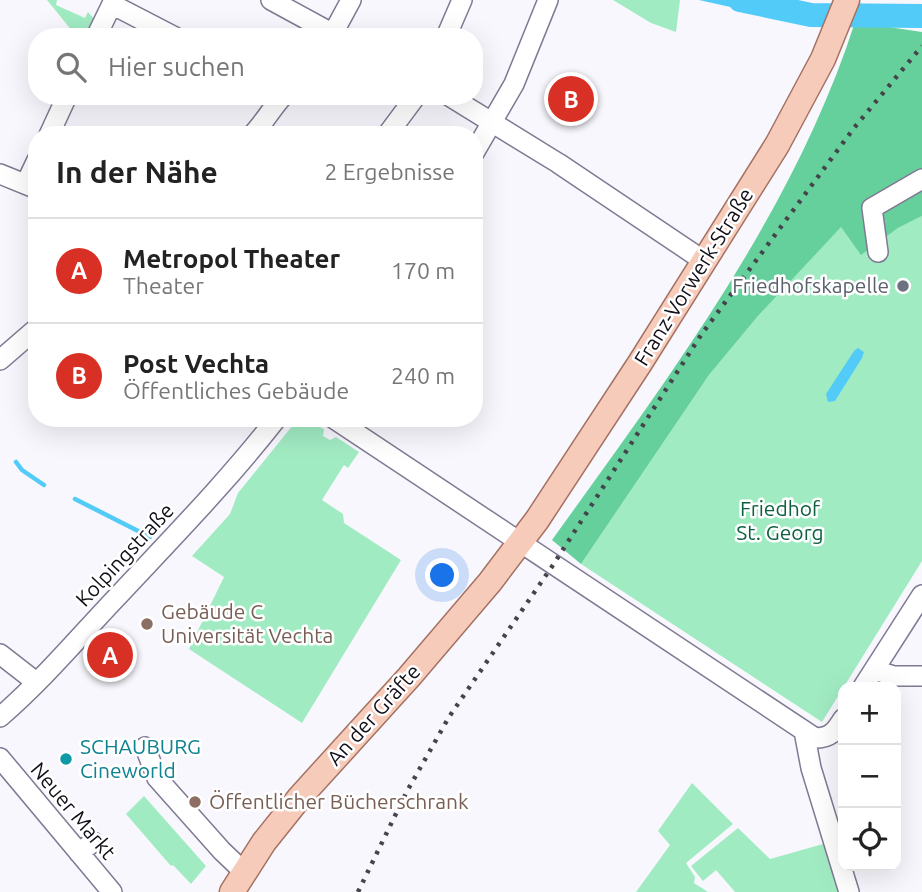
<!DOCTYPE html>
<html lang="de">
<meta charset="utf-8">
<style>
body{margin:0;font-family:Ubuntu,sans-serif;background:#f2f2f2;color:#222}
.controls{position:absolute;right:21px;bottom:21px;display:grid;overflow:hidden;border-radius:14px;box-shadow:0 7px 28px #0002}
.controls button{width:63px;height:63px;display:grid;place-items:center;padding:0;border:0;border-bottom:2px solid #e0e0e0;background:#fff;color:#222;font:35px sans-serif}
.you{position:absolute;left:443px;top:576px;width:24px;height:24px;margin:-18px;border:5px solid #fff;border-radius:50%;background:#1a73e8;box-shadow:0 0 0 10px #1a73e833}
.badge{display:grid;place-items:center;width:46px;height:46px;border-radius:50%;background:#d93025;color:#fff;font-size:23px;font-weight:700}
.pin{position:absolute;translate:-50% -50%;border:4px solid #fff;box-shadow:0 2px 7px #0006}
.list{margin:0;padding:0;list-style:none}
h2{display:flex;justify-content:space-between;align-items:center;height:91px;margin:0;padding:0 28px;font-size:30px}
h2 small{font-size:23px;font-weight:400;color:#767676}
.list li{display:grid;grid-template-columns:46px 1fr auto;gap:21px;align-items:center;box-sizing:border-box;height:105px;padding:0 28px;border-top:2px solid #e0e0e0}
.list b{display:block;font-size:26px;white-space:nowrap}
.list p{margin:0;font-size:23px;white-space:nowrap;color:#767676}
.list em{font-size:23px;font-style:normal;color:#767676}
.icon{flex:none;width:38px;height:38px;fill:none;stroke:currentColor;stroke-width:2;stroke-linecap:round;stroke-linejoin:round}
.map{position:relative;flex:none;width:922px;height:892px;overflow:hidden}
.search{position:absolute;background:#fff;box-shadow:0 7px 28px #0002;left:28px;top:28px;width:455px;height:77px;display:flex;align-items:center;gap:18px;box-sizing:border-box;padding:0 24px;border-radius:28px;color:#767676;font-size:26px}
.panel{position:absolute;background:#fff;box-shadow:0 7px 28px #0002;left:28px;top:126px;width:455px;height:301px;border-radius:28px}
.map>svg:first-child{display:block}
.green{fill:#a1ebc3}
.forest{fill:#65d09c}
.water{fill:#52cbf9}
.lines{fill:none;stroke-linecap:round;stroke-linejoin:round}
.stream{stroke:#52cbf9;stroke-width:4.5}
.river{stroke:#52cbf9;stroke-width:24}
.minor-casing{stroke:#807993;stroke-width:22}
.major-casing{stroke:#a47263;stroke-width:27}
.minor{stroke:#fff;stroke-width:19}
.major{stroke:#f7cbba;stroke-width:24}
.rail{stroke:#45434b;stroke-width:4.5;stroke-dasharray:3.5 7;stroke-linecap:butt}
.worship-dot{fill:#6b7280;stroke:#fff;stroke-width:2.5}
.education-dot{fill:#8d6e63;stroke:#fff;stroke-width:2.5}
.culture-dot{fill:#0f9aa8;stroke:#fff;stroke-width:2.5}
.labels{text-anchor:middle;stroke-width:5;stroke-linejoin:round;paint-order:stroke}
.street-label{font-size:21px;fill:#120f18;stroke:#fff}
.worship-label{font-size:21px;fill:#5b616d;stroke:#fff;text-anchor:end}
.park-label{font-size:21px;fill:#0e6140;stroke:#fff}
.education-label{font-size:21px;fill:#785e54;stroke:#fff;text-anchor:start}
.culture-label{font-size:21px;fill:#0d838f;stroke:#fff;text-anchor:start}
</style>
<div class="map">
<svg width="922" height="892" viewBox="0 0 922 892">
<rect width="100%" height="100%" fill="#f8f7fd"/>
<path class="green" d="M47 0H57L56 5 85 18 88 12 94 19 87 37H77Z
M613 0H680L676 32 651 23Z
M922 216V561L822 722 581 564 709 375 758 316 841 226 861 254 898 228Z
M307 421 324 429 323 436 330 440 336 437 359 452 348 468 344 465 322 500 343 514 344 523 401 560 302 723 189 649 224 577 192 556 230 514 238 493 293 425Z
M692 783 733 824 686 863 695 877 694 883 708 892H636L670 845 658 831Z
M144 796 206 866 191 884 173 865 171 866 126 814Z
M738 828 770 859 830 842 845 892H735L716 870 703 881 691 866Z"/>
<path class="forest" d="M855 22 922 32V216L898 228 861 255 841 227 758 316 709 375 581 564 552 540C667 380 794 212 855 22Z"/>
<path class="water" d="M699 0H753L825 11 820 21 771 16Z
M858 348 864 352 862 358 835 401 828 402 826 394 854 351Z"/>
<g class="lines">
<path class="stream" d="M16 462 22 470 44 485
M75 499 150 537"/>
<path class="river" d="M740 0 811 15 922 16"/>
<defs>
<path id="minor" d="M271 0 339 37
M110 9 119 8 175 37
M96 37 114 0
M331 37 351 0
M446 37 462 0
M449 96 558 163 704 261
M49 135 67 96
M252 135C264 123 271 109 283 96
M387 135 416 96
M474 153 514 84 548 0
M0 174 37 189
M26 183 37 160
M878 252 872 208 922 179
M0 360 37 328
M333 418 815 738C830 738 835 732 843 719
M0 654 36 682
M874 670 894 676H922
M863 687 922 595
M0 717C42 681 78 638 116 598 171 539 227 482 277 418
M804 731 811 768 849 892
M145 747 157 778 222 851 244 872
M0 758 112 892
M79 853 93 842"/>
<path id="major" d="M232 892 264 842 300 797 409 677 490 582 537 520 640 363 777 145 823 59 847 0"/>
</defs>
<use href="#minor" class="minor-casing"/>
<use href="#major" class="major-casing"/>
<use href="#minor" class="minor"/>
<use href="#major" class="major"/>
<path class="rail" d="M358 892 406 793 449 717 553 565 701 335 854 128 922 46"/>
</g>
<circle class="worship-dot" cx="903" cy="286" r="7"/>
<g class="education-dot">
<circle cx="147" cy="624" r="7"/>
<circle cx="195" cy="802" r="7"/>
</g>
<circle class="culture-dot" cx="66" cy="759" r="7"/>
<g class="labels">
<g class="street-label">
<text transform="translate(694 277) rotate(-58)" y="7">Franz-Vorwerk-Straße</text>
<text transform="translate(125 555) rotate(-47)" y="7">Kolpingstraße</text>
<text transform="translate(374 715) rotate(-48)" y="7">An der Gräfte</text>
<text transform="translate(73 811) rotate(50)" y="7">Neuer Markt</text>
</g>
<g class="worship-label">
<text x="889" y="293">Friedhofskapelle</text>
</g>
<g class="park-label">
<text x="780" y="516">Friedhof<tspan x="780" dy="24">St. Georg</tspan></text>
</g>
<g class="education-label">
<text x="161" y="619">Gebäude C<tspan x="161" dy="24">Universität Vechta</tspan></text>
<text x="209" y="809">Öffentlicher Bücherschrank</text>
</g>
<g class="culture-label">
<text x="80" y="754">SCHAUBURG<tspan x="80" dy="24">Cineworld</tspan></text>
</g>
</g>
</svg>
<div class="controls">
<button>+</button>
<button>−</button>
<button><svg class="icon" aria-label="locate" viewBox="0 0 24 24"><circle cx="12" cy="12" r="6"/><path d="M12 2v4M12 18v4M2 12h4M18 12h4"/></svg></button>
</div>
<div class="you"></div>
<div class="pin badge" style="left:110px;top:655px">A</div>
<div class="pin badge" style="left:571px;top:99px">B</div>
<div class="search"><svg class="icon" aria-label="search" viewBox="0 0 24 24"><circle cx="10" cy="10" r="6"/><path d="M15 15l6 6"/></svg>Hier suchen</div>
<section class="panel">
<h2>In der Nähe<small>2 Ergebnisse</small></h2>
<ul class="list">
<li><span class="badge">A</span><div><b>Metropol Theater</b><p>Theater</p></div><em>170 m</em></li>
<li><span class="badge">B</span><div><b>Post Vechta</b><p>Öffentliches Gebäude</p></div><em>240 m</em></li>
</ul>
</section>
</div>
